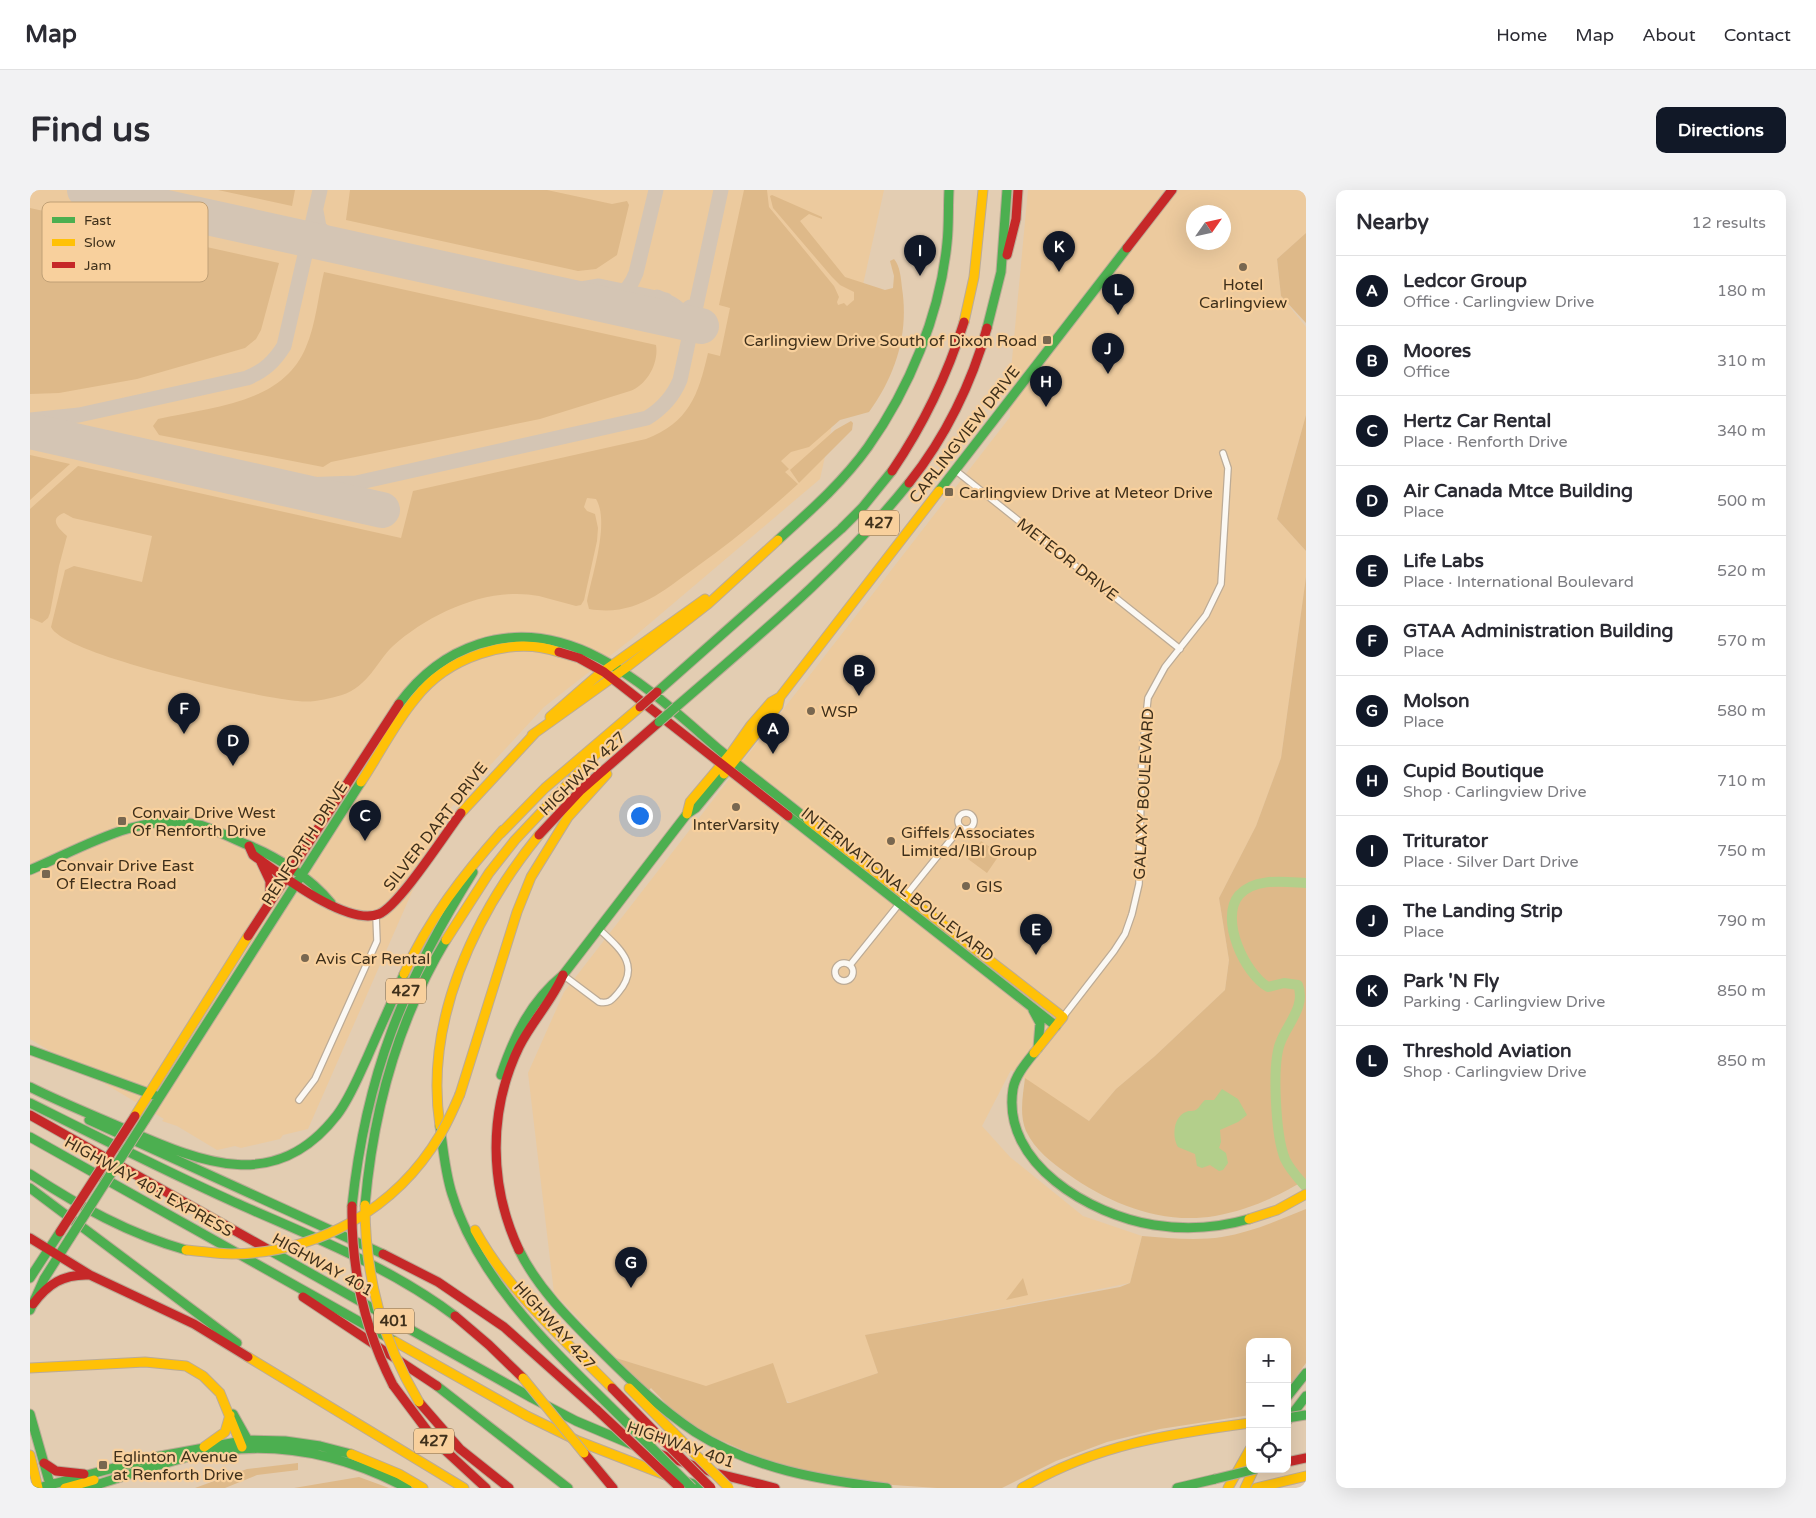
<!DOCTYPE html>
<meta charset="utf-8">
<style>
body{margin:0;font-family:"Varela Round",sans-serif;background:#f2f2f3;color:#2b2b33}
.controls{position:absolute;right:15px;bottom:15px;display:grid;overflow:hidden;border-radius:10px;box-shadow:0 5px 20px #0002}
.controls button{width:45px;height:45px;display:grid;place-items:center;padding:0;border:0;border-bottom:1px solid #e1e1e2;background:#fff;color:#2b2b33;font:25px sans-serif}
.compass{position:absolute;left:1156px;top:15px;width:45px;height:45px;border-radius:50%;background:#fff;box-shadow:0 5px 20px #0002;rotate:56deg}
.you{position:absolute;left:609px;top:625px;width:18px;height:18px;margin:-12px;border:4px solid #fff;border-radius:50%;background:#1a73e8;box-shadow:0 0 0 8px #1a73e833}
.badge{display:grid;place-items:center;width:32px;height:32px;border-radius:50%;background:#111827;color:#fff;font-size:16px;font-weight:700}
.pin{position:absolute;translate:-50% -41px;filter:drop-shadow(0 1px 2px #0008)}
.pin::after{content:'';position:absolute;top:26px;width:18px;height:15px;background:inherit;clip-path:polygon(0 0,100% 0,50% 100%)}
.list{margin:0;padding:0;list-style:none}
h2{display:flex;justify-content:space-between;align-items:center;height:65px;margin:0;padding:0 20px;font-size:21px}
h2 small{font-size:16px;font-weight:400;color:#7c7c81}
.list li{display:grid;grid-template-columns:32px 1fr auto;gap:15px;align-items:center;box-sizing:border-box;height:70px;padding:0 20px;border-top:1px solid #e1e1e2}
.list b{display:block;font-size:19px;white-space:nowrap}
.list p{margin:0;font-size:16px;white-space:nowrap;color:#7c7c81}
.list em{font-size:16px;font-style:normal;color:#7c7c81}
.icon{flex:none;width:28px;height:28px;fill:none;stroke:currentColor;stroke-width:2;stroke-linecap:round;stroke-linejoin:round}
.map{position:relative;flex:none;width:1276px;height:1298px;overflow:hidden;border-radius:10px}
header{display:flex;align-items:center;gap:30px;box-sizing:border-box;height:70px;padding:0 25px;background:#fff;border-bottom:1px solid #e1e1e2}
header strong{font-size:24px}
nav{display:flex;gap:28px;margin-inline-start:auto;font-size:18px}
.intro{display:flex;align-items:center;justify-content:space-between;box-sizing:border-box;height:120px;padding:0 30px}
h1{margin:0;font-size:35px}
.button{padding:12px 22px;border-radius:10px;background:#111827;color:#fff;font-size:18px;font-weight:700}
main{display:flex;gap:30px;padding:0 30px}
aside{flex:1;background:#fff;border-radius:10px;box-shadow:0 5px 20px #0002}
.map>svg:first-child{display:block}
.built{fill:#ecca9e;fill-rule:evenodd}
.green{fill:#deb989}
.water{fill:#b3cf8b}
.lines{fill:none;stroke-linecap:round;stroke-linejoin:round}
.river{stroke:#b3cf8b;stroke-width:10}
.taxiway{stroke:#d4c5b4;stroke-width:15}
.runway{stroke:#d4c5b4;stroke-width:36}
.street-casing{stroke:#bcab96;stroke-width:8}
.fast-casing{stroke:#bcab96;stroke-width:11}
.slow-casing{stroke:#bcab96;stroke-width:11}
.jam-casing{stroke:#bcab96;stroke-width:11}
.street{stroke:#fbf8f3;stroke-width:5.5}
.fast{stroke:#4caf50;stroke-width:9}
.slow{stroke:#ffc107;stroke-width:9}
.jam{stroke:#c62828;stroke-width:9}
.fast-bridge-casing{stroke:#bcab96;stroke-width:11;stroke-linecap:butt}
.slow-bridge-casing{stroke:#bcab96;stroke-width:11;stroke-linecap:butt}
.jam-bridge-casing{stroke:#bcab96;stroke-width:11;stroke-linecap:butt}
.fast-bridge{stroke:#4caf50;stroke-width:9}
.slow-bridge{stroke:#ffc107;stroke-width:9}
.jam-bridge{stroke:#c62828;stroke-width:9}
.poi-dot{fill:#786750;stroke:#f8d09d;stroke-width:2}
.labels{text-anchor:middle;stroke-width:4.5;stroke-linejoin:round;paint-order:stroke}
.shield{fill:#f8d09d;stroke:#766042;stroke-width:1}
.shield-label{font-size:15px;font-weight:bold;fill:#3f301b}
.poi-label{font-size:16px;fill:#3f301b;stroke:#f8d09d;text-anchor:start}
.street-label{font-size:16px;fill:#3f301b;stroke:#f8d09d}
.key{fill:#f8d09d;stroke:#c0a076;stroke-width:1}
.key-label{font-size:14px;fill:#3f301b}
</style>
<header>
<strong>Map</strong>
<nav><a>Home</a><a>Map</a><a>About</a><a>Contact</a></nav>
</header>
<div class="intro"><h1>Find us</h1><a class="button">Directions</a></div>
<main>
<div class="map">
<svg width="1276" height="1298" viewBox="0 0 1276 1298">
<rect width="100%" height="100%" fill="#e3cdb2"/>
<path class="built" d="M0 0H854L790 289 599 451 514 517 417 622 278 939 253 945 250 949 211 958 205 956 187 960 147 936 132 931 134 929 0 849Z
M998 0H1276V43L1247 69 1251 106 1276 137V225L1247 329 1276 361V387L1251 568 1226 636 1189 708 1199 770 1195 800 1125 866 1086 899 1059 931 981 880 952 936 980 967 1053 1026 1112 1046 1100 1093 836 1145 848 1183 760 1213 718 1182 676 1197 586 1168 524 1103 498 883 534 802 980 227V191ZM1164 22H1194V52H1164Z"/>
<path class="green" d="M188 0H265L262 16Z
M320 0H517L582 14 597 11 599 15 587 65 566 79 548 81 316 30Z
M714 0H737L739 17 804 96 809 107 807 112 808 115 814 113 817 116 824 110V102L810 95 802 87 743 18 740 6 742 5 792 27V29L779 24 770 31 815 87 855 100 863 98 864 86 860 71 864 69C870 76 871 88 872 98 879 143 866 185 839 222L810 230 779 257 761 262 751 271 759 279 755 282 768 294C736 323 704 350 669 375 634 400 607 427 559 419L557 411C562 385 580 332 566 309L557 308 554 317 557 321 565 324 568 338 567 351 554 410 551 415 546 416C534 413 521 409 509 406 459 396 400 423 363 456 346 472 339 496 312 505 297 509 283 513 268 511 230 508 35 466 21 437L22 433 35 380 44 376 112 392 122 346 43 328 34 323C18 329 29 339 37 346L29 376 20 423 18 428 12 433 0 428V319L48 276 371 348 383 301 616 249C659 232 668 206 678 163L690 166 700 118 689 115Z
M0 18 249 73 231 140 226 149 215 158 107 189 29 203 0 204Z
M1276 43V133L1251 106 1247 69Z
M294 82 626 155C629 173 617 195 600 201L510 229 301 272 293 277 129 245 123 236 128 229C181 217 253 214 276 157 286 134 288 106 294 82Z
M1276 225V361L1247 329Z
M821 231 823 233 822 240 769 293 760 280 805 240Z
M0 265 40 274 0 310Z
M1276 387V989C1248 1007 1217 1020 1185 1026 1132 1035 1080 1014 1038 984 1022 973 1005 960 996 941 989 924 993 905 995 888L1059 931 1086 899 1125 866 1195 800 1199 770 1189 708 1226 636 1251 568Z
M951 651 970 664 957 683 938 669Z
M1276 1019V1173L1257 1199V1152H1220V1225L1130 1239 1077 1252 1026 1271 972 1298H907L863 1295 769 1280 737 1271 677 1244 647 1225 621 1198 618 1201 586 1168 676 1196 743 1173 757 1213H760L848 1183 835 1145 1090 1097 1100 1093 1112 1046C1138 1048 1166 1051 1192 1047 1222 1042 1249 1030 1276 1019Z
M993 1088 998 1105 976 1110Z
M268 1273V1280L227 1285 195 1298H165L217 1279Z
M329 1287 359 1298H264Z"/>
<path class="water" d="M1192 899 1208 909 1217 925 1208 932 1190 940 1191 952 1189 958 1196 963 1198 973 1193 980 1189 981 1180 975 1172 978 1167 976 1165 964 1148 957C1142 947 1143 927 1156 922 1159 920 1164 922 1167 919 1170 917 1171 913 1175 910H1184Z"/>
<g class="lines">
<path class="river" d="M1276 693C1256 692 1225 687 1209 705 1189 729 1215 784 1238 797L1254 793 1268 795C1276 816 1258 833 1251 851 1241 873 1246 947 1255 969 1260 980 1269 989 1276 997"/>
<path class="taxiway" d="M286 21 289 37 307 56
M521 104 569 96 636 110
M627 107C645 114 657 121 659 142
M559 112C583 112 597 106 606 83L626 0
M635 129 650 125 660 117
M0 230 49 225 217 188C234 181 244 172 254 156L290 0
M186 283 271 295 326 293 617 228C633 218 643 207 650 190L691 0"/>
<path class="runway" d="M55 0 671 136
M0 241 352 320"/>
<defs>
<path id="street" d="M925 280 1150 459
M928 631a8 8 0 1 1 16 0a8 8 0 1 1-16 0Z
M805 782a9 9 0 1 1 18 0a9 9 0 1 1-18 0Z
M820 775 931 637
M533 785 569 812C579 814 582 810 588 803 612 775 589 758 569 739
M1033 827 1084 761 1095 744 1102 724 1109 694 1112 564 1118 508 1135 477 1176 425 1191 394 1198 278 1193 263
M269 910 285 889 347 751 346 726"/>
<path id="fast" d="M957 138 971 82 977 0
M909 301 1097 58
M748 350C780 321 813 292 838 257 879 199 910 125 917 53 919 36 918 18 919 0
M627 502 811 339 832 318 862 281
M369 514C390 485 415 465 449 454 546 423 625 505 692 562 720 585 750 607 778 630
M646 517C728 446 811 378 879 293
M758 626 1026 836
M0 680C50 659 109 622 165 634 184 638 200 648 218 655 247 667 281 688 301 713
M533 785 657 624 666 618 694 584
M1003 820 1010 833 1008 858
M0 860 129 907
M1004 863C996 873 985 886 983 899 971 974 1061 1025 1124 1035 1156 1040 1188 1038 1219 1029
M471 885C484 846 501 811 533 785
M0 897C32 913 65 926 97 940 173 973 246 1004 307 925 320 908 328 887 337 868 349 840 362 812 374 784
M0 913C68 947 135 981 204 1012 280 1046 359 1076 425 1126
M59 930 353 1064
M115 930 331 592
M410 936C413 958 415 982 422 1004 450 1096 530 1166 596 1232
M0 947 364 1151
M0 984C49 1016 99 1044 156 1060
M0 998 207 1153
M335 1015C343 923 368 830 416 750
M322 1016C336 884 373 794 443 682
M239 1060 502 1208 546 1231 603 1255
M489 1060C507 1097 538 1128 567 1157 598 1188 629 1218 665 1242 723 1279 790 1290 857 1298
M0 1088 30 1042
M0 1120 14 1089 40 1048
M407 1196 538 1298
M1257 1207 1276 1183
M0 1224 21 1298
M203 1224 221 1256
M1257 1231 1276 1206
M654 1291 677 1298
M8 1298 125 1267 218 1250 255 1251 290 1256 321 1264
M56 1298C93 1287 129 1273 166 1265 240 1249 311 1263 377 1298
M1147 1298 1185 1289"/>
<path id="slow" d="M934 132 944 87 953 0
M520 527 567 486 675 409
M502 545 597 477 678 414 748 350
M694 584 748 516 750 507 909 301
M331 592C349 565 364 534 385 509 416 468 480 445 529 462
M431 623 506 542
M657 624 660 612 702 562 721 535 741 512 750 507
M778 630 1033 827 1004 863
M470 644 515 598 610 517
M416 750 459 683 485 650 586 543
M374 784C398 730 434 684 473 640
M430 904 487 722 501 687 538 627 577 584
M105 926 218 746
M410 936C394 832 444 725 509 645
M1219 1029 1247 1020 1276 1004
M445 1040C479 1102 533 1148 582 1198
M364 1151 497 1226 548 1251 638 1286
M218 1167 434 1298
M0 1178 115 1172 156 1176 173 1186 190 1203 212 1257
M599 1198 643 1242
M174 1257 195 1242 200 1225
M321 1264 369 1284 393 1298
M0 1265 8 1298
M35 1298 64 1290
M992 1298C1065 1255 1138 1244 1220 1233
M1198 1298 1220 1259
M1215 1298 1224 1279
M1226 1298 1276 1286"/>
<path id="jam" d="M1097 58 1142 0
M977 65 986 29 988 0
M862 281C894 234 917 186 934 132
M879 293C915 248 942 193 957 138
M529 462 549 468 574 482 758 626
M509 645 551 600 629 532
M219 656 223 665C249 683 317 737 349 724 369 716 415 644 431 623
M231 672 240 691V710
M218 746 369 514
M0 925 239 1060
M0 1048 60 1085 164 1134 218 1167
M489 1060C459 996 458 921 489 857 502 831 522 811 533 785
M353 1064 408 1092 474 1137 567 1220
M273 1107 407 1196
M3 1114C18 1094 33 1084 59 1085
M425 1126 459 1155 493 1188
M363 1195 405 1251 456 1298
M582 1198 627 1244
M389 1212 430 1259 479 1298
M554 1263 583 1298
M626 1263 685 1283 745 1298
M1257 1272 1276 1268
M14 1273 26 1281 54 1284"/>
</defs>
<use href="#street" class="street-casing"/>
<use href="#fast" class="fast-casing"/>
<use href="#slow" class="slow-casing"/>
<use href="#jam" class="jam-casing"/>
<use href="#street" class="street"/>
<use href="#fast" class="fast"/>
<use href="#slow" class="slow"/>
<use href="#jam" class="jam"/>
<defs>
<path id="fast-bridge" d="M629 532 646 517
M40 1048 115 930
M1257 1228 1276 1225
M596 1232 662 1298
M1185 1289 1226 1279"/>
<path id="slow-bridge" d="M335 1015C335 1087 352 1150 389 1212
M156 1060C171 1061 187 1064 202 1064 288 1063 366 1019 410 945 418 932 424 918 430 904
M493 1188 554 1263
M643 1242 699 1298"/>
<path id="jam-bridge" d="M610 517 627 502
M322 1016C321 1080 334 1138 363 1195
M30 1042 105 926
M567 1220 650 1298
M627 1244 681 1298"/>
</defs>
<use href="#fast-bridge" class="fast-bridge-casing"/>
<use href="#slow-bridge" class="slow-bridge-casing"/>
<use href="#jam-bridge" class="jam-bridge-casing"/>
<use href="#fast-bridge" class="fast-bridge"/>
<use href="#slow-bridge" class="slow-bridge"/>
<use href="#jam-bridge" class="jam-bridge"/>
</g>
<g class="poi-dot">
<circle cx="1213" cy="77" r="5"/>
<rect x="1012" y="145" width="10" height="10" rx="2.5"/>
<rect x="914" y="297" width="10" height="10" rx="2.5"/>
<circle cx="781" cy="521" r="5"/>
<circle cx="706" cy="617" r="5"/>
<rect x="87" y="626" width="10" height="10" rx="2.5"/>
<circle cx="861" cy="651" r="5"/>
<rect x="11" y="679" width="10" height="10" rx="2.5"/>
<circle cx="936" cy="696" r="5"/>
<circle cx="275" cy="768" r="5"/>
<rect x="68" y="1270" width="10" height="10" rx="2.5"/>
</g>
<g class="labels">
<g class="shield">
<rect x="829" y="320.5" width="40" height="25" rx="4"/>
<rect x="356" y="788.5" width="40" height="25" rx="4"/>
<rect x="344" y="1118.5" width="40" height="25" rx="4"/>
<rect x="384" y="1238.5" width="40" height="25" rx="4"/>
</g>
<g class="shield-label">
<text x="849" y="338">427</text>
<text x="376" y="806">427</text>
<text x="364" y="1136">401</text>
<text x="404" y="1256">427</text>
</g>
<g class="poi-label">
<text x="1213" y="100" text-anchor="middle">Hotel<tspan x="1213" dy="18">Carlingview</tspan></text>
<text x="1007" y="156" text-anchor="end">Carlingview Drive South of Dixon Road</text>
<text x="929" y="308">Carlingview Drive at Meteor Drive</text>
<text x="791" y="527">WSP</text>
<text x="102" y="628">Convair Drive West<tspan x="102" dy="18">Of Renforth Drive</tspan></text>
<text x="706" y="640" text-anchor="middle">InterVarsity</text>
<text x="871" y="648">Giffels Associates<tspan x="871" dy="18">Limited/IBI Group</tspan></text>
<text x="26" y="681">Convair Drive East<tspan x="26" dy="18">Of Electra Road</tspan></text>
<text x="946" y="702">GIS</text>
<text x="285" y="774">Avis Car Rental</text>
<text x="83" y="1272">Eglinton Avenue<tspan x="83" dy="18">at Renforth Drive</tspan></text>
</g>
<g class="street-label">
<text transform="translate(934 244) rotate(-52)" y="6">CARLINGVIEW DRIVE</text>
<text transform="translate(1038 369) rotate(38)" y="6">METEOR DRIVE</text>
<text transform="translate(552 583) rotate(-44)" y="6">HIGHWAY 427</text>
<text transform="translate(1113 604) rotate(-87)" y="6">GALAXY BOULEVARD</text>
<text transform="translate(405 636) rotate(-52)" y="6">SILVER DART DRIVE</text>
<text transform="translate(274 653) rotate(-57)" y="6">RENFORTH DRIVE</text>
<text transform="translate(868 694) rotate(38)" y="6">INTERNATIONAL BOULEVARD</text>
<text transform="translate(119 996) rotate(29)" y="6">HIGHWAY 401 EXPRESS</text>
<text transform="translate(293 1074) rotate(29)" y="6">HIGHWAY 401</text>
<text transform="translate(525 1135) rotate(48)" y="6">HIGHWAY 427</text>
<text transform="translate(651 1254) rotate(19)" y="6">HIGHWAY 401</text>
</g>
</g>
<rect x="12" y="12" width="166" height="80" rx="8" class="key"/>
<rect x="22" y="27" width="23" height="6" fill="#4caf50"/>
<rect x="22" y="49" width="23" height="7" fill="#ffc107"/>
<rect x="22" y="72" width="23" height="6" fill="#c62828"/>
<g class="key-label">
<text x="54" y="35">Fast</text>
<text x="54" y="57">Slow</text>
<text x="54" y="80">Jam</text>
</g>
</svg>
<div class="controls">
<button>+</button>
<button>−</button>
<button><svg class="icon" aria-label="locate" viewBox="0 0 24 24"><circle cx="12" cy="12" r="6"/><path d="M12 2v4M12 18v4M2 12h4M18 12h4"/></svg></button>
</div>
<svg class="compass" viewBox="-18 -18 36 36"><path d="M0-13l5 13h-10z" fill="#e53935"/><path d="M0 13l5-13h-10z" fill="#7c7c81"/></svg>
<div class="you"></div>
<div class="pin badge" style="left:743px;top:564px">A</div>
<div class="pin badge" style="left:829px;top:506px">B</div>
<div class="pin badge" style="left:335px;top:651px">C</div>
<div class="pin badge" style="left:203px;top:576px">D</div>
<div class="pin badge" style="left:1006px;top:765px">E</div>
<div class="pin badge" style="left:154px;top:544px">F</div>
<div class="pin badge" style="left:601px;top:1098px">G</div>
<div class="pin badge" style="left:1016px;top:217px">H</div>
<div class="pin badge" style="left:890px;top:86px">I</div>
<div class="pin badge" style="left:1078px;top:184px">J</div>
<div class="pin badge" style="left:1029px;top:82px">K</div>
<div class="pin badge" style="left:1088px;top:125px">L</div>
</div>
<aside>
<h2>Nearby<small>12 results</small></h2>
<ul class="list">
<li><span class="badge">A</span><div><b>Ledcor Group</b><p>Office · Carlingview Drive</p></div><em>180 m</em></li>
<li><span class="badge">B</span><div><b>Moores</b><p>Office</p></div><em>310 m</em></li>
<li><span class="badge">C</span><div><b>Hertz Car Rental</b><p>Place · Renforth Drive</p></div><em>340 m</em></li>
<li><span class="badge">D</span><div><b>Air Canada Mtce Building</b><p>Place</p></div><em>500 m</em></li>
<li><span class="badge">E</span><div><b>Life Labs</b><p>Place · International Boulevard</p></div><em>520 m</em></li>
<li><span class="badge">F</span><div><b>GTAA Administration Building</b><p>Place</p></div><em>570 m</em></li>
<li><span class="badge">G</span><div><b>Molson</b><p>Place</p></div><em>580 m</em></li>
<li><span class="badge">H</span><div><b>Cupid Boutique</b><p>Shop · Carlingview Drive</p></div><em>710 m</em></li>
<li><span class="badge">I</span><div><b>Triturator</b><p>Place · Silver Dart Drive</p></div><em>750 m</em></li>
<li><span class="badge">J</span><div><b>The Landing Strip</b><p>Place</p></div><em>790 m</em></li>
<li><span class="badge">K</span><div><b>Park 'N Fly</b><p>Parking · Carlingview Drive</p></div><em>850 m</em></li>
<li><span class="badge">L</span><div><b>Threshold Aviation</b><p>Shop · Carlingview Drive</p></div><em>850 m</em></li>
</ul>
</aside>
</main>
